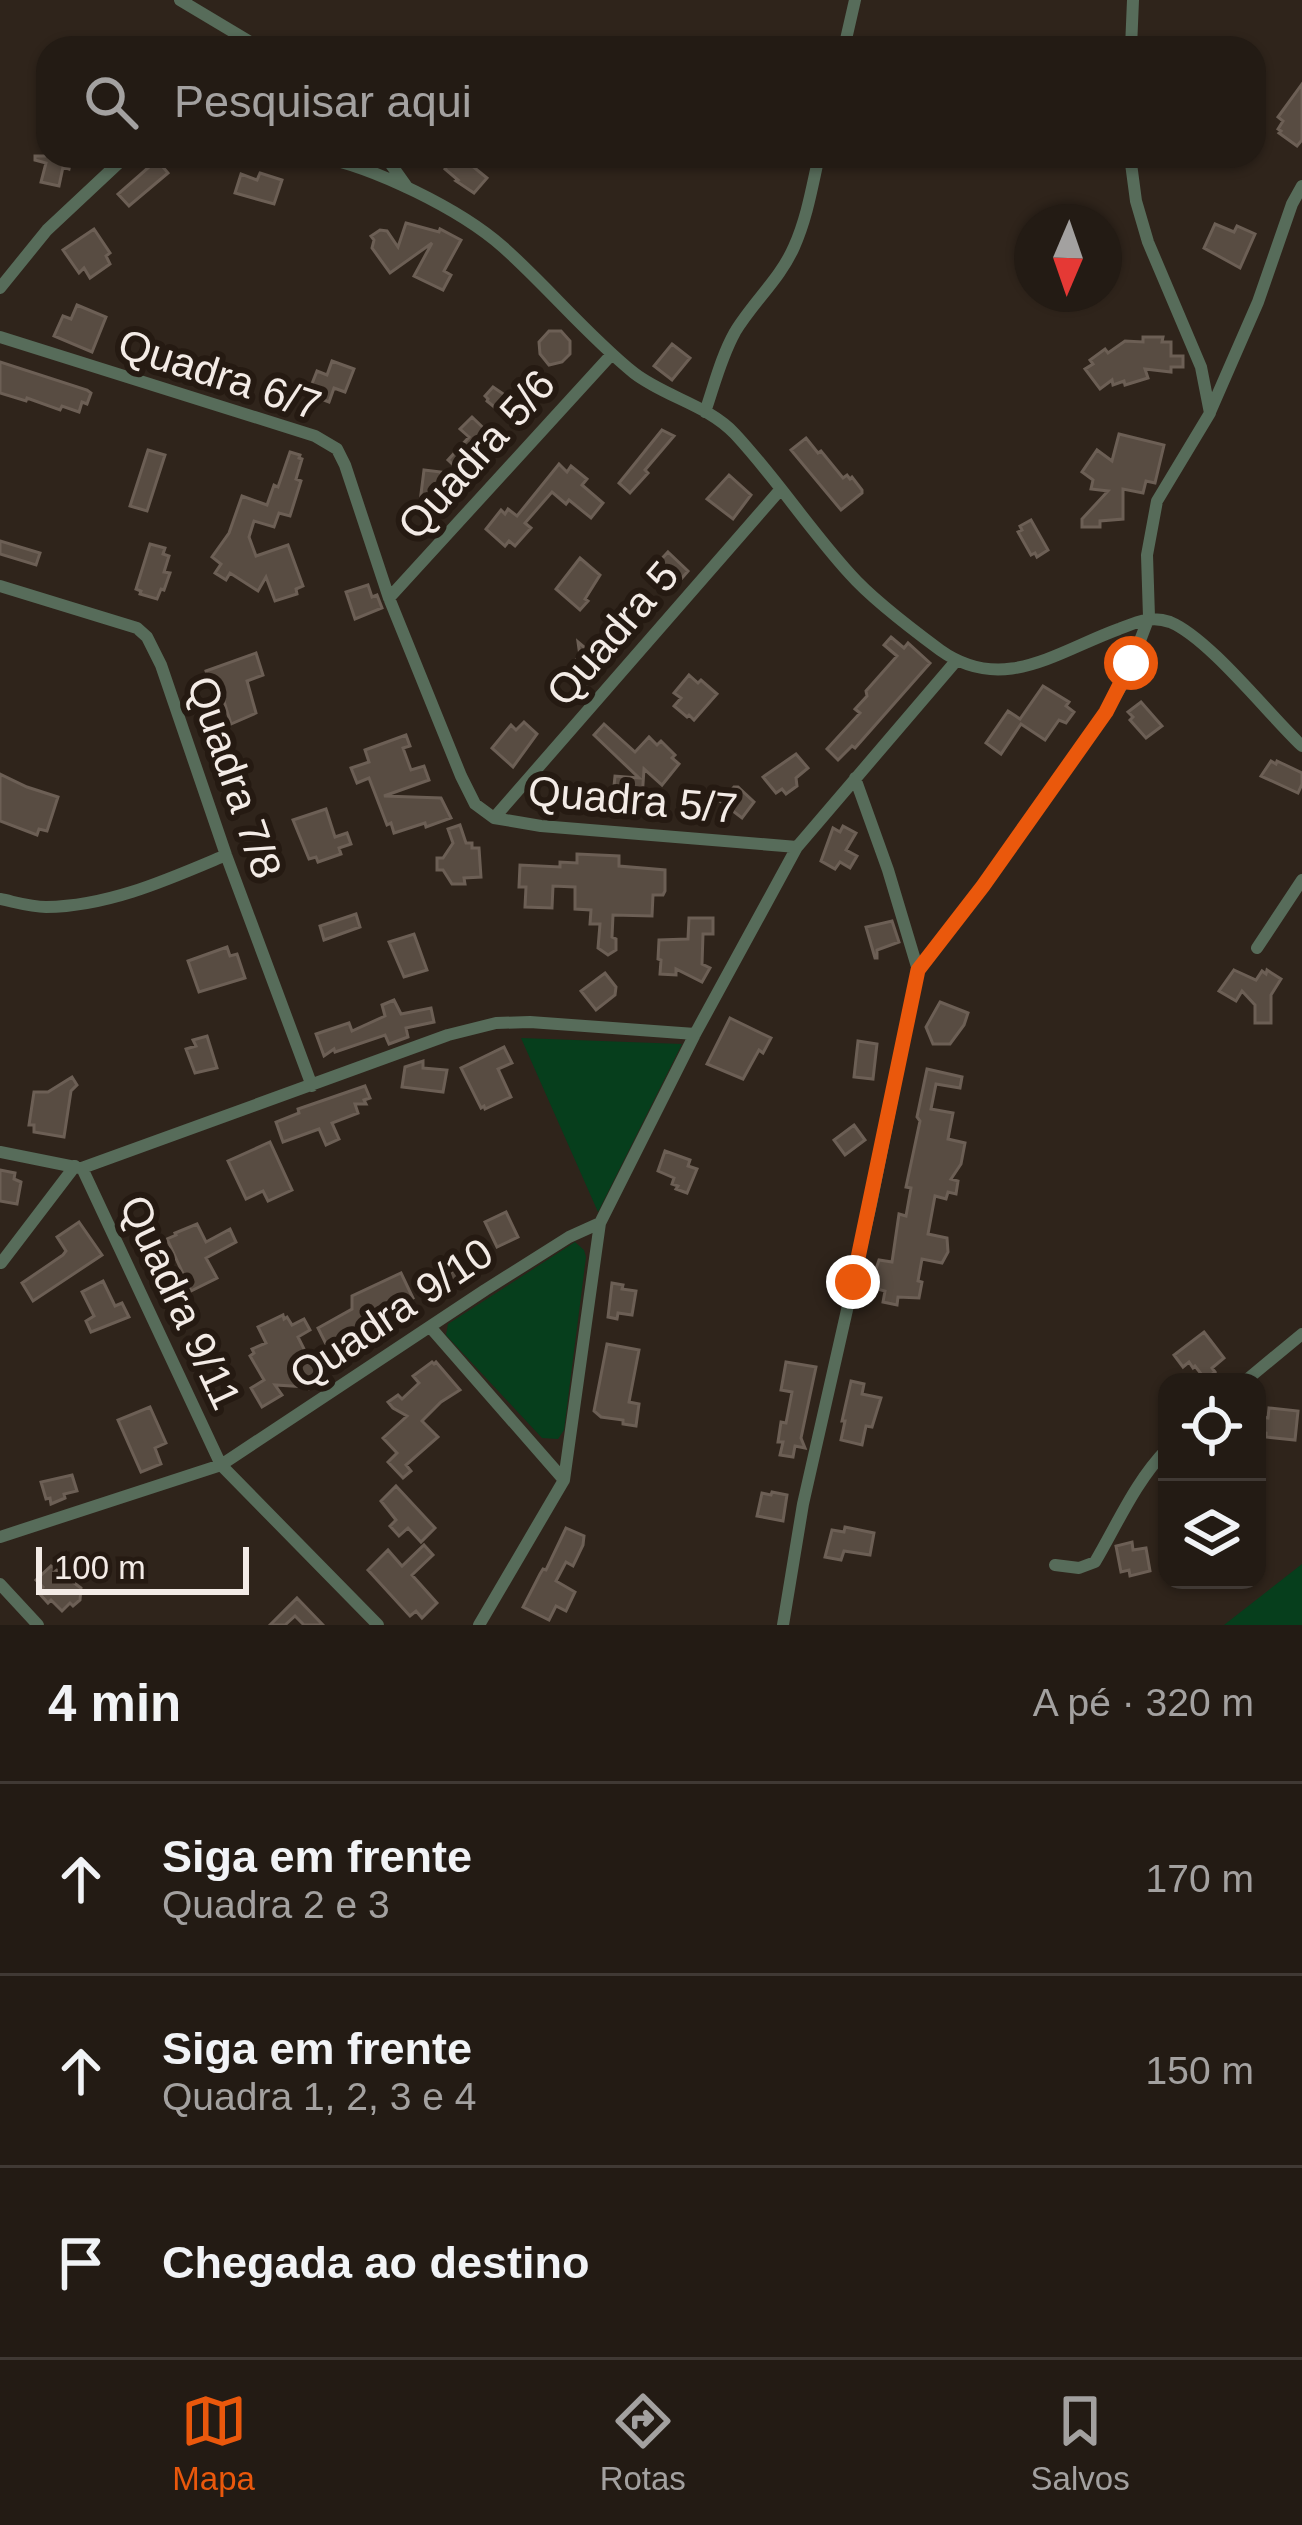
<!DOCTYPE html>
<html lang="pt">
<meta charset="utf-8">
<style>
body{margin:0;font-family:Arial,sans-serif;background:#2b241d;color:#f1f3f6}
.controls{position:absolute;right:36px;bottom:36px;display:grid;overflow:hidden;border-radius:24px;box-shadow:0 3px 9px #0004}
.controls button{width:108px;height:108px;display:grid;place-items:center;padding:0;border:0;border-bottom:3px solid #403934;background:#231b14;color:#f1f3f6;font:60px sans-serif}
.compass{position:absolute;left:1014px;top:204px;width:108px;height:108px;border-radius:50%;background:#231b14;box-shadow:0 3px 9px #0004;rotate:182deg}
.scale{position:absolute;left:36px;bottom:30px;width:213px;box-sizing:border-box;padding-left:12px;border:6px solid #f3ebe6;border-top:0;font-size:33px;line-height:42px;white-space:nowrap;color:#f3ebe6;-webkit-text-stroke:9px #251a12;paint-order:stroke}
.stop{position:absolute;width:36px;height:36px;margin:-27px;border:9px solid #ea580c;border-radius:50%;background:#fff}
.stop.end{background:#ea580c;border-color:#fff;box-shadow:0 3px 12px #0008}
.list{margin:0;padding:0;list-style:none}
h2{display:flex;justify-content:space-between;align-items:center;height:156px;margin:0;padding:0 48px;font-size:51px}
h2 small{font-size:39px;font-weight:400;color:#a3a1a0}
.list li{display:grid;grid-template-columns:78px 1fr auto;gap:36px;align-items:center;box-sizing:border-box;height:192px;padding:0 48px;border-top:3px solid #403934}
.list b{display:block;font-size:45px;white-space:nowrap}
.list p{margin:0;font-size:39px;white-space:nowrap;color:#a3a1a0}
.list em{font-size:39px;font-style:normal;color:#a3a1a0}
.icon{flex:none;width:66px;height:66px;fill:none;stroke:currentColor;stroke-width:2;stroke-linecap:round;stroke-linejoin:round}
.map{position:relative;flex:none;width:1302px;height:1625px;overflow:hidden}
.search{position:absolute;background:#231b14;box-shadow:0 3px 9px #0004;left:36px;right:36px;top:36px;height:132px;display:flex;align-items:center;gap:30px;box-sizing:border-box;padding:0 42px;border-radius:36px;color:#a3a1a0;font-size:45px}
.sheet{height:732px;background:#231b14}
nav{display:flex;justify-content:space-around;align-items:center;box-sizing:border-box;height:168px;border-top:3px solid #403934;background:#231b14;font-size:33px;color:#a3a1a0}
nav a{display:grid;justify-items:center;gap:6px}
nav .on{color:#ea580c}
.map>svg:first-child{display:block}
.green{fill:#063e1c}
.building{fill:#584c42;stroke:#6c5f55;stroke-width:3}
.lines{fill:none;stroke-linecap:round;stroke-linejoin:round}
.minor{stroke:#576c5a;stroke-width:12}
.route{stroke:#ea580c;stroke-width:15}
.labels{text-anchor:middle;stroke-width:12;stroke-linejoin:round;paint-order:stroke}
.street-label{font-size:42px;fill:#f3ebe6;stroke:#251a12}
</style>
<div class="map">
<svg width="1302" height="1625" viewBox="0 0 1302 1625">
<rect width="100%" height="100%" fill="#2f241b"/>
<path class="green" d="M521 1038 682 1044 598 1212Z
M575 1242 584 1250 586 1257 564 1430 558 1439 542 1438 446 1335 448 1324Z
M1302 1564V1625H1224Z"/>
<path class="building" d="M1302 84V140L1297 146 1279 133 1281 131 1278 129 1283 121 1278 117Z
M35 156H72L69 169 63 167 59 186 41 182 46 163 35 160Z
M455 156H460L487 178 474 193 456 181 458 180 445 169Z
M157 160 168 173 129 206 118 194Z
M260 173 282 180 274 204 235 193 241 174 257 180Z
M406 223 439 232 440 229 461 240 444 271 451 275 443 290 414 276 432 243 390 273 372 248 374 240 371 236 380 230 387 231 398 247Z
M1215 224 1234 232 1237 226 1255 234 1240 268 1204 248Z
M94 229 110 253 106 256 110 264 90 278 84 268 79 273 63 250Z
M77 305 106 317 92 352 54 336 63 316 71 319Z
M549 331H561L570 341V354L562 362 549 365 540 354 539 342Z
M1143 337H1163L1162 342H1171V356H1183V367H1171V372L1145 369 1148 378 1125 385 1124 381 1113 385 1112 380 1100 389 1085 369 1093 364 1090 360 1105 349 1108 353 1125 341 1143 342Z
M672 344 690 358 672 380 654 366Z
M332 361 354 369 345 392 334 388 329 402 308 394 317 371 327 375Z
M0 362 87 390 91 393 87 404 82 402 79 412 62 406 60 410 27 398 26 401 0 393Z
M493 387 527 410 515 424 487 401 488 399 485 396Z
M472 417 498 442 485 455 489 459 468 479 448 460 469 437 460 429Z
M662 430 674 436 645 470 648 473 630 493 619 483Z
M1119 434 1164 445 1155 483 1146 481 1143 493 1123 489V519L1100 521V527H1082V519L1108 491 1091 489 1093 480 1082 472 1097 450 1112 461Z
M806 438 818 453 821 451 843 478 847 475 850 479 852 477 862 490V493L841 510 791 450Z
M148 450 165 455 147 511 130 506Z
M290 452 300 455 299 458 302 459 296 479 301 481 290 516 279 513 274 527 254 521 249 537 256 556 288 545 303 586 296 589 297 594 275 601 266 577 258 591 230 573 226 580 215 573 221 564 212 557 229 533 242 496 267 505 274 485 278 487Z
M559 464 567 472 571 466 587 479 582 485 603 503 591 518 569 500 566 504 552 492 525 523 531 528 515 546 509 541 505 546 486 529 501 510 505 514 508 509 517 516Z
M424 470 441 472 435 512 419 510Z
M729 475 751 495 733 519 707 499Z
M1031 520 1048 550 1037 557 1035 553 1031 555 1018 532 1022 530 1020 526Z
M0 541 40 553 36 565 0 554Z
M150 544 165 548 163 554 169 556 164 572 170 573 164 590 161 589 157 599 140 594 141 591 136 589Z
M668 552 688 571 675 586 655 566Z
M580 558 600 575 585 599 588 601 580 610 556 589Z
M368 585 372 597 377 595 382 608 355 619 346 592Z
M891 637 904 648 908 643 930 663 855 748 852 746 838 760 827 749 860 713 855 709 867 696 866 691 897 656 884 645Z
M578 642 605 665 583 691 562 673 580 656Z
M256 653 263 675 247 681 256 713 231 724 218 682 210 684 206 671Z
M689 675 698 683 701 680 717 694 694 720 689 715 687 717 674 706 681 698 674 693Z
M1043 686 1069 702 1066 706 1074 712 1066 723 1059 720 1045 740 1021 724 1001 754 986 743 1008 711 1020 719Z
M1141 702 1162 726 1146 738 1130 720 1133 717 1128 712Z
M524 722 537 734 513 767 492 748 511 725 516 730Z
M604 724 635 752 649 737 657 745 661 741 675 755 672 758 679 764 662 785 644 769 641 814 625 813V807L612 806 615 776 639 778 594 735Z
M406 735 410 746 403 748 411 770 424 766 429 780 384 796 441 798 451 818 426 827 425 823 394 833 391 823 387 825 369 778 357 783 351 768 369 762 365 750Z
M796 754 808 768 796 778 797 786 786 794 782 789 776 793 763 777Z
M1271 761 1276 764 1277 761 1302 773V784L1298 793 1261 776Z
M0 774 27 787 58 797 47 831 39 829 37 835 0 821Z
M734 787H738L754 802 742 818 721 802Z
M326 809 335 837 347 833 351 844 339 848 341 854 318 862 316 857 309 859 293 820Z
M460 825 466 843H472V848H479L481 877 464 878 465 884H452L443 870H437V858H443L453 843 448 829Z
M843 826 856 833 846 850 857 856 850 868 840 862 835 869 821 861 833 828 840 832Z
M577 854 619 856V866L665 870V891L663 895H653L652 916 613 915 612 937 616 939V950L608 955 598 948 600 924H590L591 910 575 909V887L553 886 552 908 525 907 526 887H519L520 865 560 867V862L577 863Z
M356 914 360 927 324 940 320 926Z
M689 918H713V934H703L702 964 710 968 702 982 676 969V975L660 974 661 960 658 959 659 940 688 939Z
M892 921 899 942 877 950V958H875L866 927Z
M414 934 427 970 404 977 389 942Z
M227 947 230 956 237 954 245 978 199 992 188 961Z
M1234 970 1256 980 1262 971 1266 974 1267 970 1281 979 1271 995V1023H1255V1005L1242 991 1236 1001 1219 991Z
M605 973 616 987 615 995 596 1010 581 991Z
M394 1000 401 1014 431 1008 434 1022 406 1028 408 1037 389 1044 385 1035 335 1052 334 1049 324 1056 316 1034 349 1023 352 1031 385 1016 382 1005Z
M940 1002 968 1013 964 1025 950 1044H933L926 1027Z
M730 1018 771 1038 763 1053 759 1050 743 1079 707 1064Z
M207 1036 217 1068 195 1073 186 1049 196 1046 193 1040Z
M858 1041 877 1044 873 1079 854 1077Z
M504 1047 512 1063 498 1069 511 1097 485 1109 484 1106 481 1108 461 1068Z
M423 1061V1068L447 1070 443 1092 402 1087 405 1067Z
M927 1069 962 1077 960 1088 936 1084 931 1109 953 1113 948 1139 965 1143 961 1164 951 1179 958 1181 956 1194 948 1192 946 1199 935 1196 928 1234 947 1238 948 1252 942 1263 922 1259 918 1281 922 1282 919 1298 898 1297 897 1305 883 1302 885 1291 870 1287 879 1260 892 1262 899 1214 906 1216 911 1188 906 1187 920 1121 917 1117Z
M72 1077 77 1085 71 1091 64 1137 34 1132V1125H29L34 1092H48Z
M365 1086 370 1098 364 1100 366 1104H355L358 1113 332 1123 339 1139 326 1145 319 1129 283 1142 276 1122 299 1113 298 1109Z
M854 1125 865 1140 845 1155 834 1140Z
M270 1142 292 1190 268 1201 263 1191 246 1199 228 1161Z
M665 1151 690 1160 688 1166 697 1169 687 1193 676 1189 678 1186 672 1184 674 1178 658 1171Z
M0 1170 15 1173 14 1179 21 1182 17 1204 0 1201Z
M506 1212 518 1237 497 1247 485 1222Z
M79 1222 102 1255 33 1301 22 1283 63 1255 66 1251 57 1237Z
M197 1224 206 1242 230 1229 236 1242 206 1258 217 1278 191 1291 167 1239 176 1235 175 1233Z
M463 1264 471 1276 436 1299 430 1286Z
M401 1273 413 1298 395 1307 397 1313 354 1332 359 1340 351 1345 355 1352 339 1360 335 1353 331 1354 318 1328 352 1309V1296Z
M103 1281 115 1306 122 1303 129 1317 91 1332 86 1321 94 1316 82 1292Z
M612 1283 623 1285 622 1289 636 1291 632 1315 618 1313 617 1319 608 1317Z
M283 1315 284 1319 287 1317 292 1325 304 1319 310 1330 298 1337 321 1383 309 1389 308 1387 275 1385 282 1395 262 1407 251 1388 264 1380 250 1356 254 1353 252 1349 266 1343 258 1327Z
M1204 1332 1224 1358 1212 1368 1215 1372 1205 1379 1195 1366 1193 1368 1189 1362 1183 1367 1174 1355Z
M607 1344 639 1350 629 1402 639 1404 636 1426 623 1424V1420L601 1417 594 1411Z
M432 1362 434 1364 436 1362 460 1390 441 1402 422 1421 438 1437 406 1465 411 1471 403 1478 388 1462 397 1453 383 1438 407 1416 393 1408 388 1402 398 1395 402 1399 419 1383 413 1376Z
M786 1362 816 1367 801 1438 805 1448 795 1446 793 1457 780 1455 783 1442H778L781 1422 786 1423 792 1392 781 1390Z
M851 1381 864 1384 862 1394 881 1398 872 1427 866 1426 862 1445 841 1440 845 1421H842Z
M150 1407 166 1443 155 1448 161 1464 141 1472 118 1420Z
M1269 1408 1298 1411 1295 1440 1266 1437V1433L1260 1432 1261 1417 1268 1418Z
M72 1475 77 1491 64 1494 65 1498 51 1504 50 1498 46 1499 41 1482Z
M396 1486 435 1528 421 1542 408 1528 399 1536 390 1526 396 1520 381 1501Z
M772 1492 787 1495 783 1521 757 1516 762 1493 771 1495Z
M845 1527 874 1533 870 1555 844 1551 841 1560 825 1557 832 1530 844 1532Z
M566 1528 584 1536 583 1545 573 1566 566 1562 556 1581 575 1592 566 1611 556 1606 549 1620 523 1607 540 1574 543 1569 546 1570Z
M1132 1542 1133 1550 1146 1548 1150 1571 1130 1576 1129 1570 1121 1572 1116 1546Z
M424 1545 433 1555 412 1575 437 1603 422 1618 416 1611 410 1616 368 1570 388 1550 402 1566Z
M51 1566 81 1588 80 1600 73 1606 70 1603 62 1611 51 1600 48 1603 38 1592 43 1587 36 1580Z
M297 1598 323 1625H304L295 1616 285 1625H270Z"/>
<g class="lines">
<path class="minor" d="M180 0 260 48
M844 48 855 0
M1131 48 1133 0
M317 156C374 167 460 209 503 247 548 287 587 335 634 373 665 397 708 405 735 434 776 478 809 529 850 574 872 599 913 630 940 650 1003 695 1058 651 1119 629 1137 622 1151 615 1170 622 1209 638 1269 715 1302 746
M385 156 407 187
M0 288 47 230 126 156
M0 337 315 436 337 449 345 465 389 598 461 776 475 804 494 818 541 826 797 847
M705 412C714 386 721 357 735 332 753 302 780 279 794 247 807 218 812 187 819 156
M1210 412 1258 302 1292 204 1302 186
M0 586 137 628 147 637 161 665 226 855 312 1086
M389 598 612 354
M855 778 888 870 918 970
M494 818 780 490
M0 899C15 902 31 907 46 907 110 906 169 879 226 855
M1257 948 1302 880
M0 1152 80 1168
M82 1168 448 1035 496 1023 530 1022 695 1034
M82 1168 221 1465 378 1625
M1 1263 75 1166
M431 1328 564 1480
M1244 1382 1302 1334
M0 1537 221 1465 485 1290 569 1237 600 1223
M1055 1565 1079 1568 1095 1562C1118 1523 1135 1482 1167 1449
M0 1584 38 1625
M479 1625 564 1480 600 1223 695 1034 797 847 956 661
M783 1625 803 1504 871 1204 918 970 984 886 1106 712 1125 680 1149 617 1147 555 1157 501 1210 413 1201 367 1148 242 1136 201 1130 156"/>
</g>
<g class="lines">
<path class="route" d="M853 1282 918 970 983 886 1106 712 1131 663"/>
</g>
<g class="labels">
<g class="street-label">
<text transform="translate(220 374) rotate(18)" y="15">Quadra 6/7</text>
<text transform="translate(476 454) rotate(-48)" y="15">Quadra 5/6</text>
<text transform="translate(612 633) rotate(-49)" y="15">Quadra 5</text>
<text transform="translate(235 777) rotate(71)" y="15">Quadra 7/8</text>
<text transform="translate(633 799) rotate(5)" y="15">Quadra 5/7</text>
<text transform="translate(181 1302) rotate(65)" y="15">Quadra 9/11</text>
<text transform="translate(391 1313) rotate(-34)" y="15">Quadra 9/10</text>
</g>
</g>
</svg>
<div class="controls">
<button><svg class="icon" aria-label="locate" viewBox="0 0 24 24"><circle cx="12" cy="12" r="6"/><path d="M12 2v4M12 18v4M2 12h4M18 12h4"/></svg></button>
<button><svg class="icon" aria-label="layers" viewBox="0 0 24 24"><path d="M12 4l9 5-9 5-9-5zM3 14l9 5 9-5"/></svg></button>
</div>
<svg class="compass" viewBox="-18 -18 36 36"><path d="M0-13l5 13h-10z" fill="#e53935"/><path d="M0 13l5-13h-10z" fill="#a3a1a0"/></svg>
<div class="scale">100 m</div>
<div class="stop" style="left:1131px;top:663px"></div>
<div class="stop end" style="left:853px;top:1282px"></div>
<div class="search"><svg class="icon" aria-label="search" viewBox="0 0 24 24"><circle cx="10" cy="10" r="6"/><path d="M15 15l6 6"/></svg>Pesquisar aqui</div>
</div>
<section class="sheet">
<h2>4 min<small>A pé · 320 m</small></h2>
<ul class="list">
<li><svg class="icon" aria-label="ahead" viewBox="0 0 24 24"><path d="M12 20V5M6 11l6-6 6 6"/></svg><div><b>Siga em frente</b><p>Quadra 2 e 3</p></div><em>170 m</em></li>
<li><svg class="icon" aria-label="ahead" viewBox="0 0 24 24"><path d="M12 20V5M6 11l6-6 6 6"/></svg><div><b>Siga em frente</b><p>Quadra 1, 2, 3 e 4</p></div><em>150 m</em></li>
<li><svg class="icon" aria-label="arrive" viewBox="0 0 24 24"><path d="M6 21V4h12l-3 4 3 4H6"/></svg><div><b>Chegada ao destino</b></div></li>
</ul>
</section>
<nav>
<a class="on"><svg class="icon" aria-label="map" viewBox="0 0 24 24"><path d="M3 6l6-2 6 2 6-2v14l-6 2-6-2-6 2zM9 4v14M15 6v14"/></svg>Mapa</a>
<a><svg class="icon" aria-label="directions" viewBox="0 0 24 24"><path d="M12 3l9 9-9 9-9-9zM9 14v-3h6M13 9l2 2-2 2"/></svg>Rotas</a>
<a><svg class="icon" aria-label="saved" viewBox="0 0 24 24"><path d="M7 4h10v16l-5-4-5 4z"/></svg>Salvos</a>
</nav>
